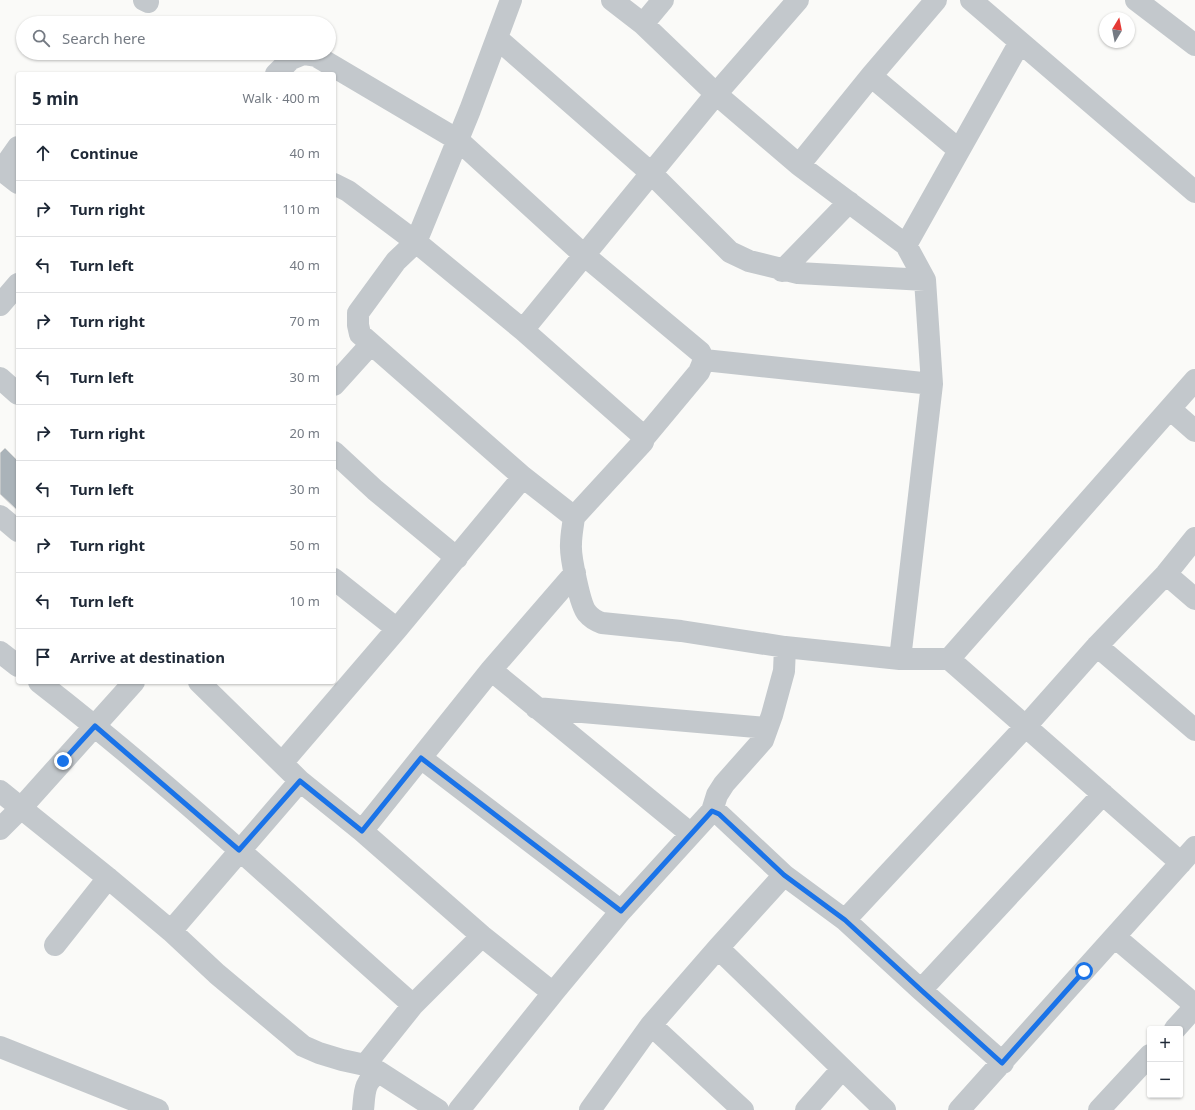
<!DOCTYPE html>
<meta charset="utf-8">
<style>
body{margin:0;font-family:"Noto Sans",sans-serif;background:#f2f2f3;color:#1f2937}
.controls{position:absolute;right:12px;bottom:12px;display:grid;overflow:hidden;border-radius:4px;box-shadow:0 1px 3px #0004}
.controls button{width:36px;height:36px;display:grid;place-items:center;padding:0;border:0;border-bottom:1px solid #e0e1e3;background:#fff;color:#1f2937;font:20px sans-serif}
.compass{position:absolute;left:1099px;top:12px;width:36px;height:36px;border-radius:50%;background:#fff;box-shadow:0 1px 3px #0004;rotate:10deg}
.stop{position:absolute;width:12px;height:12px;margin:-9px;border:3px solid #1a73e8;border-radius:50%;background:#fff}
.stop.end{background:#1a73e8;border-color:#fff;box-shadow:0 1px 4px #0008}
.list{margin:0;padding:0;list-style:none}
h2{display:flex;justify-content:space-between;align-items:center;height:52px;margin:0;padding:0 16px;font-size:17px}
h2 small{font-size:13px;font-weight:400;color:#747a83}
.list li{display:grid;grid-template-columns:26px 1fr auto;gap:12px;align-items:center;box-sizing:border-box;height:56px;padding:0 16px;border-top:1px solid #e0e1e3}
.list b{display:block;font-size:15px;white-space:nowrap}
.list em{font-size:13px;font-style:normal;color:#747a83}
.icon{flex:none;width:22px;height:22px;fill:none;stroke:currentColor;stroke-width:2;stroke-linecap:round;stroke-linejoin:round}
.map{position:relative;flex:none;width:1195px;height:1110px;overflow:hidden}
.search{position:absolute;background:#fff;box-shadow:0 1px 3px #0004;left:16px;top:16px;width:320px;height:44px;display:flex;align-items:center;gap:10px;box-sizing:border-box;padding:0 14px;border-radius:22px;color:#747a83;font-size:15px}
.panel{position:absolute;background:#fff;box-shadow:0 1px 3px #0004;left:16px;top:72px;width:320px;height:612px;border-radius:4px}
.map>svg:first-child{display:block}
.building{fill:#aab3b9;stroke:#dcdcda}
.lines{fill:none;stroke-linecap:round;stroke-linejoin:round}
.minor{stroke:#c3c8cc;stroke-width:22}
.route{stroke:#1a73e8;stroke-width:5}
</style>
<div class="map">
<svg width="1195" height="1110" viewBox="0 0 1195 1110">
<rect width="100%" height="100%" fill="#fafaf8"/>
<path class="building" d="M5 448 18 461V511L0 494V453Z"/>
<g class="lines">
<path class="minor" d="M144 0 148 2
M511 0 470 110 416 242 396 261 358 313V325L360 334 523 477 574 517C573 526 571 535 571 544 570 556 580 605 587 613 591 618 596 621 602 623L681 631 785 647 900 659
M971 0 1195 192
M1136 0 1195 45
M643 24 663 0
M498 39 651 173 730 252 749 261 798 273 925 280 906 245 799 165 716 94 643 24 612 0
M276 74 291 59 303 54 316 56 458 140 584 255 700 352 704 360 932 384
M871 76 959 150
M799 165 871 76 936 0
M0 169 18 183
M2 170 18 147
M334 184 348 191 416 242 523 330 716 94 798 0
M906 245 1020 42
M782 271 849 202
M925 280 932 384 900 659H949L1181 863
M0 305 18 284
M523 330 642 435 644 438 643 442 574 517
M0 378 18 394
M334 385 371 344
M1170 409 1195 431
M644 438 699 372 704 360
M334 452 375 490 457 558
M0 516 18 531
M1166 574 1195 599
M334 579 397 629
M1097 646 1195 730
M0 652 18 666
M949 659 1195 380
M491 670 691 834
M39 682C169 783 290 896 413 1005
M134 682 21 808 108 878 171 931 300 781
M199 682 300 781 362 831 491 670 575 573
M536 708 767 728
M421 758 621 911
M282 763 397 629 523 477
M0 791 21 808 0 829
M712 811 719 814 784 875 845 920 921 990 1003 1063
M362 831 482 936 553 993 621 911 712 811 717 795 724 784 763 740 772 715 784 671 785 647
M845 920 1026 726 1097 646 1166 574 1195 538
M171 931 217 974 303 1046 319 1053 342 1060 365 1065 379 1072 438 1110
M1115 937 1195 1005
M55 945 108 878
M718 948 885 1110
M921 990 1103 794
M651 1025 743 1110
M1175 1029 1195 1007
M0 1047 158 1110
M365 1065 413 1005 482 936
M363 1110C365 1092 363 1083 379 1072
M459 1110 553 993
M590 1110 651 1025 718 948 784 875
M806 1110 842 1069
M959 1110 1195 847
M1099 1110 1150 1055"/>
</g>
<g class="lines">
<path class="route" d="M63 761 95 726 239 850 300 781 362 831 421 758 621 911 712 811 719 814 784 875 845 920 921 990 1002 1063 1084 971"/>
</g>
</svg>
<div class="controls">
<button>+</button>
<button>−</button>
</div>
<svg class="compass" viewBox="-18 -18 36 36"><path d="M0-13l5 13h-10z" fill="#e53935"/><path d="M0 13l5-13h-10z" fill="#747a83"/></svg>
<div class="stop" style="left:1084px;top:971px"></div>
<div class="stop end" style="left:63px;top:761px"></div>
<div class="search"><svg class="icon" aria-label="search" viewBox="0 0 24 24"><circle cx="10" cy="10" r="6"/><path d="M15 15l6 6"/></svg>Search here</div>
<section class="panel">
<h2>5 min<small>Walk · 400 m</small></h2>
<ul class="list">
<li><svg class="icon" aria-label="ahead" viewBox="0 0 24 24"><path d="M12 20V5M6 11l6-6 6 6"/></svg><div><b>Continue</b></div><em>40 m</em></li>
<li><svg class="icon" aria-label="right" viewBox="0 0 24 24"><path d="M7 20v-9h11M14 6l5 5-5 5"/></svg><div><b>Turn right</b></div><em>110 m</em></li>
<li><svg class="icon" aria-label="left" viewBox="0 0 24 24"><path d="M17 20v-9H6M10 6l-5 5 5 5"/></svg><div><b>Turn left</b></div><em>40 m</em></li>
<li><svg class="icon" aria-label="right" viewBox="0 0 24 24"><path d="M7 20v-9h11M14 6l5 5-5 5"/></svg><div><b>Turn right</b></div><em>70 m</em></li>
<li><svg class="icon" aria-label="left" viewBox="0 0 24 24"><path d="M17 20v-9H6M10 6l-5 5 5 5"/></svg><div><b>Turn left</b></div><em>30 m</em></li>
<li><svg class="icon" aria-label="right" viewBox="0 0 24 24"><path d="M7 20v-9h11M14 6l5 5-5 5"/></svg><div><b>Turn right</b></div><em>20 m</em></li>
<li><svg class="icon" aria-label="left" viewBox="0 0 24 24"><path d="M17 20v-9H6M10 6l-5 5 5 5"/></svg><div><b>Turn left</b></div><em>30 m</em></li>
<li><svg class="icon" aria-label="right" viewBox="0 0 24 24"><path d="M7 20v-9h11M14 6l5 5-5 5"/></svg><div><b>Turn right</b></div><em>50 m</em></li>
<li><svg class="icon" aria-label="left" viewBox="0 0 24 24"><path d="M17 20v-9H6M10 6l-5 5 5 5"/></svg><div><b>Turn left</b></div><em>10 m</em></li>
<li><svg class="icon" aria-label="arrive" viewBox="0 0 24 24"><path d="M6 21V4h12l-3 4 3 4H6"/></svg><div><b>Arrive at destination</b></div></li>
</ul>
</section>
</div>
